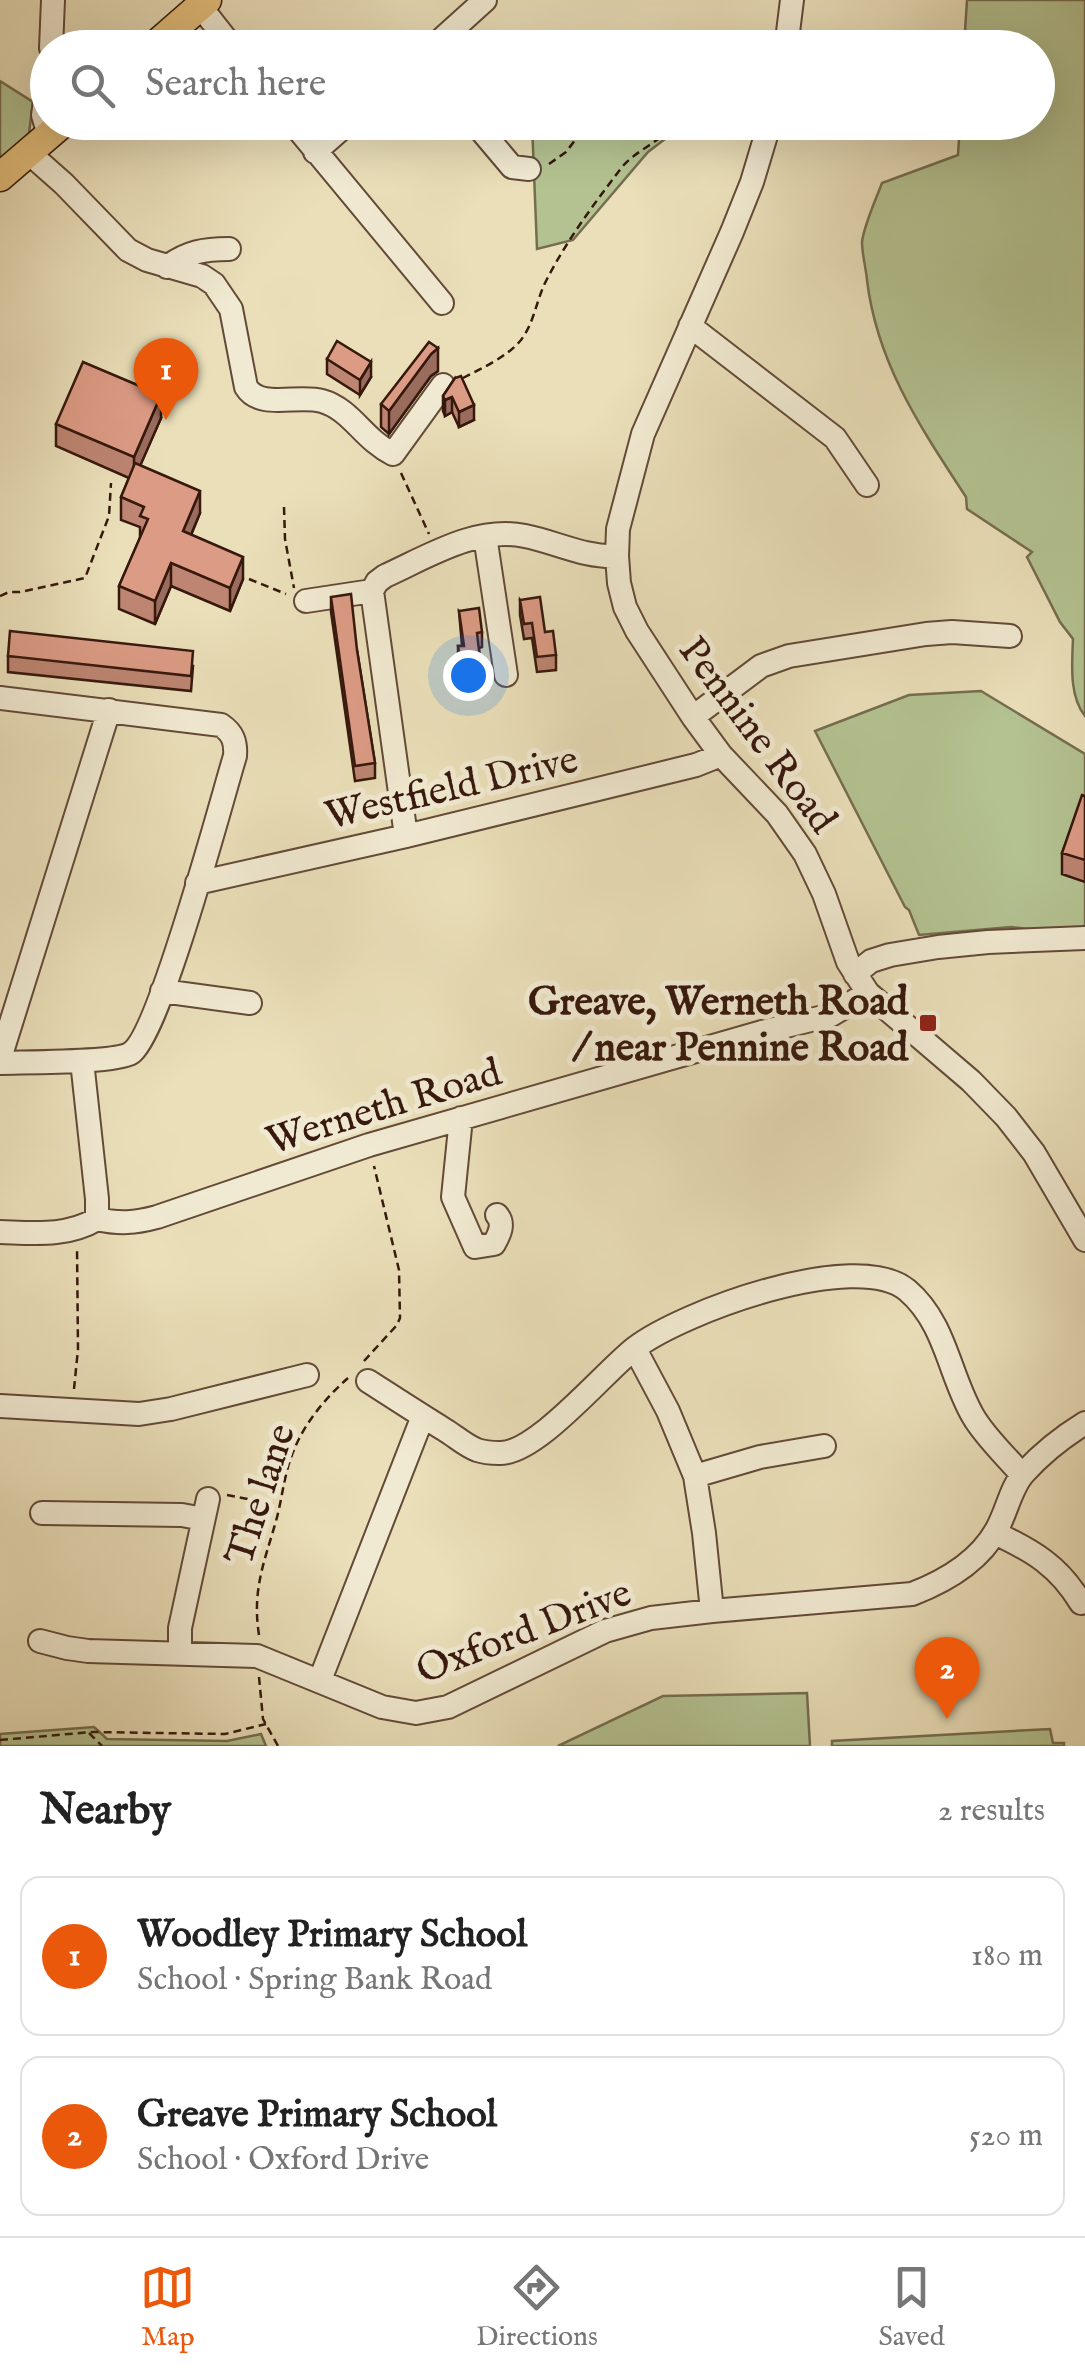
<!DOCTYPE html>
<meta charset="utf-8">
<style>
body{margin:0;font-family:"IM FELL English",serif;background:#f2f2f2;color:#222}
.you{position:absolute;left:468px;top:675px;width:35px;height:35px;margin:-25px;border:8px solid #fff;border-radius:50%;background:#1a73e8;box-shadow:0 0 0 15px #1a73e833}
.badge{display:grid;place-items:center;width:65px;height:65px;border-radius:50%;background:#ea580c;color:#fff;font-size:32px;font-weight:700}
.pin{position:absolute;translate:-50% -82px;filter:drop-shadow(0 2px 5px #0008)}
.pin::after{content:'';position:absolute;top:52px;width:35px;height:30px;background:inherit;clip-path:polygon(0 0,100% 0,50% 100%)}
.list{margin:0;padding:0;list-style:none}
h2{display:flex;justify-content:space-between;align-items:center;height:130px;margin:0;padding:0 40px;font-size:42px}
h2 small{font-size:32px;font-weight:400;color:#767676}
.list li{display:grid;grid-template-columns:65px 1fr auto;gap:30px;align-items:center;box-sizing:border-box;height:160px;margin:0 20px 20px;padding:0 20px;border:2px solid #e0e0e0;border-radius:20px}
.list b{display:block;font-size:38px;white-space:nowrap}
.list p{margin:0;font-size:32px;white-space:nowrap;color:#767676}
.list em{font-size:32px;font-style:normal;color:#767676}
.icon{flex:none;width:55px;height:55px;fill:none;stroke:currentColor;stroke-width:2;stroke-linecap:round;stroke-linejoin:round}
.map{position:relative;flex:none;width:1085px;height:1746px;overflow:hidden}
.search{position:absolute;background:#fff;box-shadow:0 10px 40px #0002;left:30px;right:30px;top:30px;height:110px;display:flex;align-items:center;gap:25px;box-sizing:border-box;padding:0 35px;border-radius:55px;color:#767676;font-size:38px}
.sheet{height:490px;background:#fff}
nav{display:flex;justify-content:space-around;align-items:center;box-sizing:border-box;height:140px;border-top:2px solid #e0e0e0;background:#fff;font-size:28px;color:#767676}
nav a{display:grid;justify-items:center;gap:5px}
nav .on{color:#ea580c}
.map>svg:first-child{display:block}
.green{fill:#b4c291;stroke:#756d4f;stroke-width:2.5}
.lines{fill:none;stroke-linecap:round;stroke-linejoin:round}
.minor-casing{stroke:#634a38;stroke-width:26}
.major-casing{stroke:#36180d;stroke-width:31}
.path{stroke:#36180d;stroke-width:2.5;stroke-dasharray:8 5;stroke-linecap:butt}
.minor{stroke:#f1ead2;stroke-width:22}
.major{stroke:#e5c07c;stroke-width:28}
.wall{fill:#bd8572;stroke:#36180d;stroke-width:2.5}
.shaded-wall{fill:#9a6c5d;stroke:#36180d;stroke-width:2.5}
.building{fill:#dc9b85;stroke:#36180d;stroke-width:2.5}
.poi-dot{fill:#8f2418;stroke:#f1ead2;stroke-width:4}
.labels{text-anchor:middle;stroke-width:10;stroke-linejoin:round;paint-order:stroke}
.street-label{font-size:40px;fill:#36180d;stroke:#f1ead2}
.poi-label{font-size:40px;font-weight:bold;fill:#36180d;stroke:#f1ead2;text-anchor:end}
</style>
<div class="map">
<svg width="1085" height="1746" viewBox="0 0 1085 1746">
<rect width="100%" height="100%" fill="#eadfb9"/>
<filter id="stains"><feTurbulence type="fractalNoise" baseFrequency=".002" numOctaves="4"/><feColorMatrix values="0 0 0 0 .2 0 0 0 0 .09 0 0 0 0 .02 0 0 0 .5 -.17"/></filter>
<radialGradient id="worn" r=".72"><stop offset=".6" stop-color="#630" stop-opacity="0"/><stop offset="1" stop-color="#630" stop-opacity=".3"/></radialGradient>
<path class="green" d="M967 0H1085V716C1069 696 1072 664 1073 639L1060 622 1027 557 1032 552 967 509 966 497C921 428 877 364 867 280 866 268 862 254 862 242 864 225 876 199 882 183L958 155 960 123 1038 122V48L964 47Z
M0 81 33 102 28 141 0 161Z
M532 123H679L678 129 648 152 573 240 537 249Z
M981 691 1085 754V928L1036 930 1011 927 919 935 909 910 905 907 815 731 909 695Z
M807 1693 810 1746H558L663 1696Z
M94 1727 107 1739 227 1741 261 1734 266 1746H0V1734Z
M1050 1729 1053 1743H1064V1746H832V1741Z"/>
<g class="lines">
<defs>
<path id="minor" d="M200 6 233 48
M51 48 53 0
M432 48 485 0
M786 48 792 0
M48 80 43 115 49 135
M292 122 442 303
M474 122 512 167 529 169
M770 122 752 182 732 232 643 434 618 529 617 556 619 583 625 607 637 631 693 717 721 755 777 814 805 854 824 894 848 962 868 993 971 1081 1006 1117 1034 1153 1085 1240
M315 152 349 122
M29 153 64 184 128 250 147 260 202 276 214 284 231 309 246 387C260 410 298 394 322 401 351 409 364 440 393 454L443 385
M167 267C187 252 204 249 229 249
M690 326 835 438 867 485
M485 536 506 675
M372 591 406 836
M306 601 372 591 377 582 385 576C429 556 476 526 525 536 556 542 585 558 617 556
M0 698 221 725C233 733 236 742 235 756 221 802 160 1033 131 1053 116 1063 22 1062 0 1063
M693 717 761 666 789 656 926 634 952 632 1010 636
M197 883 406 836 696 765 721 755
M855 974 871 961 890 955 938 947 988 942 1085 938
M162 991 250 1003
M0 1058 109 710
M82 1061 97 1199V1219
M461 1118 453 1197 475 1247 494 1244C499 1235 505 1224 497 1215
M0 1232C34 1233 67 1237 97 1219 119 1224 135 1223 157 1217L369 1145 762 1032 831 1015 868 993
M635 1349 668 1411 695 1476 704 1533 712 1611
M368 1381C393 1397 419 1414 445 1430 455 1436 466 1446 477 1450 483 1452 493 1453 499 1453 536 1455 604 1372 635 1348 682 1312 856 1248 907 1290 946 1323 949 1375 973 1416 985 1437 1006 1456 1022 1475
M0 1406 139 1414 171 1409 307 1375
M695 1476 760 1457 824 1446
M42 1513 182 1515 203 1519
M995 1533C1033 1551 1059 1566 1081 1603
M40 1641 67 1648 88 1651 257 1656 382 1707 416 1713 448 1707 605 1631 651 1618 712 1611 912 1594C946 1581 979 1562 997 1529 1007 1511 1011 1487 1024 1473 1041 1454 1064 1436 1085 1423
M180 1653V1628L208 1499
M320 1680 423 1416"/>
<path id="major" d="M152 48 207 0
M0 177 64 122"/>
</defs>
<use href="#minor" class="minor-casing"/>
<use href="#major" class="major-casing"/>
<path class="path" d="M549 164 566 152 589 122
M463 378C482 368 507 357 521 340 534 323 536 302 545 283 566 241 594 204 622 167 637 149 662 142 675 122
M401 473 429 534
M284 507 285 539 294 588
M249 579 286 594
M0 596 9 592H20L85 578 109 516 111 483
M364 1361 397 1325 400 1318 399 1270 374 1166
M74 1389 78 1349 77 1247
M227 1495 278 1505
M259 1635C252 1590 264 1563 276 1521 281 1503 283 1485 288 1467 298 1431 321 1402 348 1378
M259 1677 263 1719 278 1746
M89 1733 102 1746
M0 1740 92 1732 225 1734 266 1724"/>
<use href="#minor" class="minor"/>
<use href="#major" class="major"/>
</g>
<path class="wall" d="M327 359 371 377 360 395 327 374Z
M438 371 431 376 389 434 381 427V404Z
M455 378 474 420 459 427 452 412 445 416 443 411V396Z
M161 418 140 465 200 513 191 535 243 579 230 611 171 586 155 624 119 609V586L140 538V527L121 520V497L129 478 56 446V424Z
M331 597 357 650 375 763V778L355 781 331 612Z
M520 600 545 632 556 655V670L537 672 532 638 524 639 520 615Z
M459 611 482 632V647L479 648 481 683 462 686 458 662V646H462Z
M8 656 193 666 191 691 8 672Z
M1085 796V882L1062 874V853Z"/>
<path class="shaded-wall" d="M438 348V371L431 376 389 434V411L431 354Z
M371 362V377L360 395V380Z
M161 395V418L134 480V457Z
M452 397V412L445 416V400Z
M474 405V420L459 427V412Z
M200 491V513L183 554V531Z
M243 557V579L230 611V588Z
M171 563V586L155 624V601Z"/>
<path class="building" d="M337 341 371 362 360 380 327 359Z
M429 342 438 348 431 354 389 411 381 404Z
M83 362 161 395 134 457 56 424Z
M461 376 474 405 459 412 452 397 445 400 443 396 455 378Z
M135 463 200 491 183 531 243 557 230 588 171 563 155 601 119 586 148 519 140 516 144 507 121 497Z
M351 594 357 650 375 763 355 766 331 597Z
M540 597 545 632 553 631 556 655 537 657 532 623 524 624 520 600Z
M479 608 482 632 477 633 481 668 462 670 458 646H464L459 611Z
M10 631 193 651 191 676 8 656Z
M1082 795 1085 796V860L1062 853Z"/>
<rect class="poi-dot" x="918" y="1013" width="20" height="20" rx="5"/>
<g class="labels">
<g class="street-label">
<text transform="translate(759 734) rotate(53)" y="14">Pennine Road</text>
<text transform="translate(451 786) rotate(-13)" y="14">Westfield Drive</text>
<text transform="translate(383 1105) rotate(-17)" y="14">Werneth Road</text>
<text transform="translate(259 1494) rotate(-72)" y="14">The lane</text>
<text transform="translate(523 1630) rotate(-21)" y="14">Oxford Drive</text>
</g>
<g class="poi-label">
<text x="908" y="1014">Greave, Werneth Road<tspan x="908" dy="46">/ near Pennine Road</tspan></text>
</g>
</g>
<rect width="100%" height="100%" filter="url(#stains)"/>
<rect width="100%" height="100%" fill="url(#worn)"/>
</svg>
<div class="you"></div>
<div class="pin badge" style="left:166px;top:420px">1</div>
<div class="pin badge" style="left:947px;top:1719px">2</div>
<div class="search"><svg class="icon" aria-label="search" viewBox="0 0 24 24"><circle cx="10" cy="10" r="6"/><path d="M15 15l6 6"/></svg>Search here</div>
</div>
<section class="sheet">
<h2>Nearby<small>2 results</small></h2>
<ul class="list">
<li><span class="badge">1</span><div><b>Woodley Primary School</b><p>School · Spring Bank Road</p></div><em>180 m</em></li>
<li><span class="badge">2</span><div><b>Greave Primary School</b><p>School · Oxford Drive</p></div><em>520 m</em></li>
</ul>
</section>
<nav>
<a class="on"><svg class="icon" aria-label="map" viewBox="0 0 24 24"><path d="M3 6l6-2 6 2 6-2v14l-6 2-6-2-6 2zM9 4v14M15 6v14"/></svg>Map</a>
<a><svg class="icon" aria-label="directions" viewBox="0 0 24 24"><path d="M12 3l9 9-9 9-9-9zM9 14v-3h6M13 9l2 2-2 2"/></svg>Directions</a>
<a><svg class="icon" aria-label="saved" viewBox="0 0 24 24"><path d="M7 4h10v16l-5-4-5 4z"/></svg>Saved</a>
</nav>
